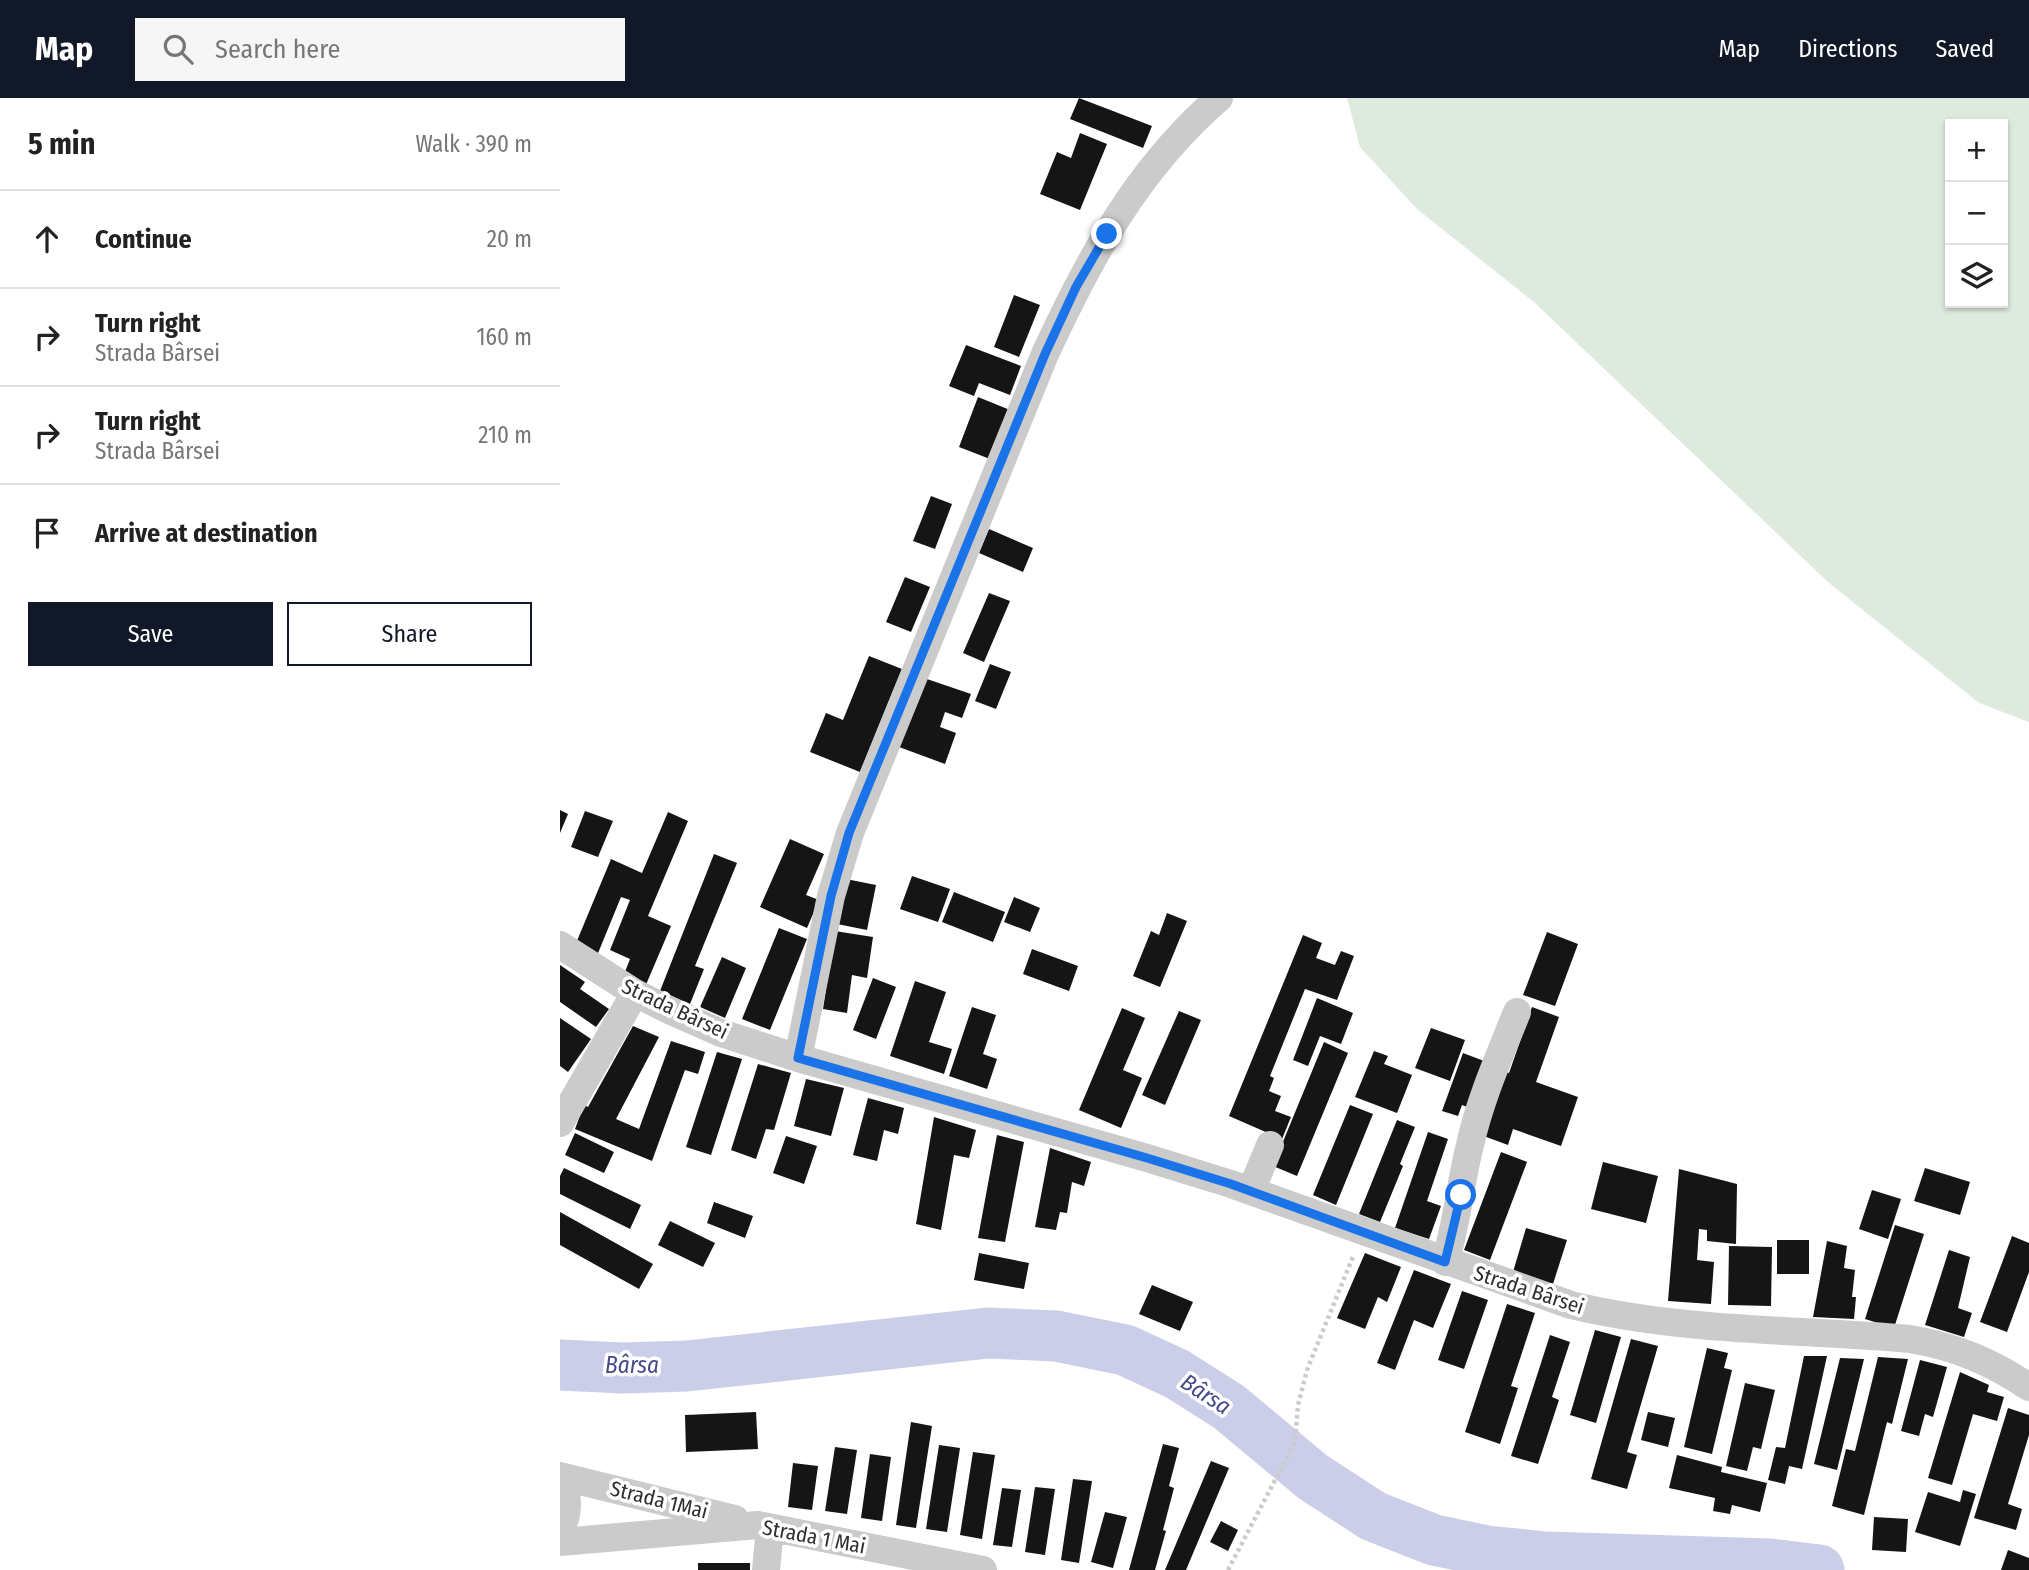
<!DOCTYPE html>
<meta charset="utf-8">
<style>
body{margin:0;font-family:"Fira Sans Condensed",sans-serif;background:#f6f6f6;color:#222}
.controls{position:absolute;right:21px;top:21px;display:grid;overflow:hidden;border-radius:0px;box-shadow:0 2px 5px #0004}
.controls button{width:63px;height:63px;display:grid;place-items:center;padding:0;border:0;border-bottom:2px solid #e0e0e0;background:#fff;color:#222;font:35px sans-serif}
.stop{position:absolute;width:21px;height:21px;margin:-16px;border:5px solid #1a73e8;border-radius:50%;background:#fff}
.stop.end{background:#1a73e8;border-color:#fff;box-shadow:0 2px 7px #0008}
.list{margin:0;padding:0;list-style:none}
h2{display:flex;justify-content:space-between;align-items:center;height:91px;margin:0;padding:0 28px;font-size:30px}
h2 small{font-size:23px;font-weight:400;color:#767676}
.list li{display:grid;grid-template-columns:46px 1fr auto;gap:21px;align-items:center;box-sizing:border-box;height:98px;padding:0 28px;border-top:2px solid #e0e0e0}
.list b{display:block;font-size:26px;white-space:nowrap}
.list p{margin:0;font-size:23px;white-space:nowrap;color:#767676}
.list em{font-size:23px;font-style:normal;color:#767676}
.actions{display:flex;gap:14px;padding:21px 28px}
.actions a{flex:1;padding:16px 0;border:2px solid #111827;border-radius:0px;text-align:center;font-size:24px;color:#111827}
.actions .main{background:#111827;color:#fff}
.icon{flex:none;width:38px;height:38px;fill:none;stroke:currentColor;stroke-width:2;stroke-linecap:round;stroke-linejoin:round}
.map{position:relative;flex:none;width:1469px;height:1472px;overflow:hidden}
header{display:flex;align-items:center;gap:42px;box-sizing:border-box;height:98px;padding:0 35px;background:#111827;color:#fff}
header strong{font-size:33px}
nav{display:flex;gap:38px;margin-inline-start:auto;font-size:24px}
.search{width:490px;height:63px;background:#f6f6f6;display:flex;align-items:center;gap:18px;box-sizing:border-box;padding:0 24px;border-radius:0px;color:#767676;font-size:26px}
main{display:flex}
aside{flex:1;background:#fff}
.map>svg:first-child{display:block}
.green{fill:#ddeadd;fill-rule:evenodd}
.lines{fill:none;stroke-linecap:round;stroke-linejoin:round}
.river{stroke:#cbcee8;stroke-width:51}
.building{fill:#151515}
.path{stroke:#cbcbcb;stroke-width:4.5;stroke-dasharray:3.5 3.5;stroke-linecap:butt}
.minor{stroke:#cbcbcb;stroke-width:28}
.route{stroke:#1a73e8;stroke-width:9}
.labels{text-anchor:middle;stroke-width:7;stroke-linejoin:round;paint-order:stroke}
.street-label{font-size:21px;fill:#2e2e2e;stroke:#fff}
.water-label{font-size:23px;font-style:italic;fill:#444a88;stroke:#fff}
</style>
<header>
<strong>Map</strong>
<div class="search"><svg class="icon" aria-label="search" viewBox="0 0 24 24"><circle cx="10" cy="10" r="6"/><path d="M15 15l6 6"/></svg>Search here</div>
<nav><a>Map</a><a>Directions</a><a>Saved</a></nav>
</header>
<main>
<aside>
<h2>5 min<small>Walk · 390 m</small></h2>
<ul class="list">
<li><svg class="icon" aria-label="ahead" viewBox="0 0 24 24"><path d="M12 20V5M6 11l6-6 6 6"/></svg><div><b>Continue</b></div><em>20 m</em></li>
<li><svg class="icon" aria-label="right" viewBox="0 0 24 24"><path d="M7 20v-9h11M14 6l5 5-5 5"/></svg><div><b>Turn right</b><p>Strada Bârsei</p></div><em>160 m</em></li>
<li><svg class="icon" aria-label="right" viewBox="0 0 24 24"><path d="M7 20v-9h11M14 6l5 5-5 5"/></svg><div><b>Turn right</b><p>Strada Bârsei</p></div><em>210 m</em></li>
<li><svg class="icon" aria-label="arrive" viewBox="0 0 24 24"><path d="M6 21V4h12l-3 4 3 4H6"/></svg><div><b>Arrive at destination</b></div></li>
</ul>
<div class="actions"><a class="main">Save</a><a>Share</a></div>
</aside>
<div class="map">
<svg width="1469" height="1472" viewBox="0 0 1469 1472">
<rect width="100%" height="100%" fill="#fff"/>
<path class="green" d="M787 0H1469V624L1419 605 1269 485 975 205 857 111 800 49ZM1390 26H1443V205H1390Z"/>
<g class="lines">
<path class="river" d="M0 1267 63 1270 127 1268 428 1235 496 1238 565 1252 617 1276 669 1309 753 1379 813 1418 874 1442 927 1453 986 1459 1210 1466 1259 1472"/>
</g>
<path class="building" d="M519 0 592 28 583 50 510 21Z
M520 35 547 46 520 112 480 96 497 54 511 60Z
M454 197 480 207 459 259 434 249Z
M406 247 461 268 450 297 419 285 414 298 389 288Z
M418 299 450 312 430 361 399 349Z
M371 398 392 406 375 451 353 443Z
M429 431 473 450 463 474 419 455Z
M345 479 370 489 351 534 326 524Z
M429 495 450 503 424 564 403 555Z
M309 558 342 571 300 674 250 654 266 615 283 622Z
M430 566 451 574 436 611 415 603Z
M364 580 411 596 402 620 385 614 380 629 396 635 385 666 339 649Z
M0 712 8 716 0 735Z
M25 713 53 723 38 759 11 749Z
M108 714 128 723 88 818 111 828 85 889 63 879 70 861 50 852 70 802 61 799 36 860 14 850 51 761 82 775Z
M230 741 264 756 246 797 259 802 247 830 200 809Z
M154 756 177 765 135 868 144 871 130 906 100 893Z
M352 778 390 791 378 824 340 811Z
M286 781 316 787 307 832 277 826Z
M394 794 445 814 433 844 382 824Z
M454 799 480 810 470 834 444 824Z
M607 815 627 823 600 889 573 878 591 833 599 837Z
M219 830 247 841 210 932 182 921Z
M275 833 313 839 307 880 292 877 287 915 263 911Z
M987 834 1018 846 995 908 963 897Z
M743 837 762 845 756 860 775 867 781 853 794 858 777 902 745 891 710 978 714 980 709 993 721 998 715 1013 731 1019 722 1041 669 1018Z
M472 851 518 868 509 893 463 876Z
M162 859 186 870 165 920 140 909Z
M0 867 25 884 20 891 49 911 36 929 0 904Z
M313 880 336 889 316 941 293 932Z
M355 883 386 894 369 944 392 951 384 976 330 958Z
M757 900 793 915 781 946 760 938 748 968 733 962Z
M412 909 436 917 423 956 437 961 427 991 389 978Z
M972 909 999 919 976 984 1018 999 1001 1048 953 1031 948 1047 918 1036 941 972 949 975Z
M562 910 585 920 563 972 582 980 561 1030 519 1012Z
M619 913 641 922 605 1007 582 997Z
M0 920 31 941 8 974 0 968Z
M73 928 99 939 56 1021 79 1031 111 943 145 954 138 976 125 972 92 1063 15 1031 24 1007 28 1009Z
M871 930 905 942 890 983 855 970Z
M764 944 788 955 737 1078 713 1068Z
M814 953 828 958 824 966 852 977 837 1015 795 999Z
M157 954 182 961 151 1057 126 1049Z
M903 955 932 966 915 1012 902 1007 898 1018 882 1013Z
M198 966 231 975 214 1032 206 1031 196 1061 171 1052Z
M246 981 284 990 271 1038 234 1028Z
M308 1000 344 1010 338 1036 324 1032 317 1063 293 1057Z
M790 1007 813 1016 776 1107 753 1097Z
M374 1019 416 1032 409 1060 394 1057 381 1132 356 1126Z
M837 1022 855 1029 840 1066 843 1068 820 1124 799 1116Z
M868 1034 888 1041 867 1103 881 1108 869 1141 835 1130Z
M15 1035 54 1054 44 1075 5 1057Z
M437 1037 464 1044 445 1144 418 1140Z
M226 1038 257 1048 244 1086 213 1075Z
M490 1050 531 1064 524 1088 512 1084 507 1115 500 1114 496 1132 475 1129Z
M941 1054 967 1064 930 1162 904 1152Z
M1043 1064 1098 1078 1086 1125 1031 1111Z
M4 1070 81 1107 70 1131 0 1096V1078Z
M1365 1070 1410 1084 1400 1117 1354 1103Z
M1119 1071 1177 1086 1176 1146 1147 1143V1132L1139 1131 1137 1162 1154 1164 1151 1206 1108 1203Z
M1312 1092 1341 1101 1328 1141 1299 1131Z
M154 1104 193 1118 185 1140 147 1125Z
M0 1114 93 1166 79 1191 0 1147Z
M110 1123 155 1145 143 1169 98 1147Z
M1335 1127 1364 1136 1334 1230 1305 1221Z
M966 1130 1007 1142 993 1186 953 1174Z
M1452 1138 1469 1145V1174L1447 1234 1420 1224Z
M1217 1142H1249V1176H1217Z
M1267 1143 1287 1148 1284 1170 1295 1172 1292 1199H1296L1294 1221 1253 1219Z
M1169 1148 1212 1149 1211 1208 1168 1207Z
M1389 1152 1410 1159 1398 1210 1412 1215 1404 1239 1365 1227Z
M419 1155 469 1165 464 1191 414 1182Z
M805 1155 841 1169 827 1204 818 1199 805 1231 777 1220Z
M854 1172 891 1186 873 1230 854 1222 835 1272 817 1265Z
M592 1187 633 1204 620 1233 579 1216Z
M902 1193 928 1202 904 1271 878 1262Z
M947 1206 975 1215 951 1288 958 1290 940 1346 905 1334Z
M1035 1232 1061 1239 1036 1325 1010 1317Z
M990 1237 1010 1244 992 1299 999 1302 978 1366 951 1358Z
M1071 1241 1098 1248 1067 1354 1077 1357 1067 1391 1031 1381Z
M1147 1250 1168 1255 1164 1270 1172 1272 1152 1356 1124 1349Z
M1244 1258H1267L1242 1371 1229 1368 1225 1386 1208 1382 1216 1349 1225 1350Z
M1318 1259 1348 1261 1332 1326 1327 1324 1304 1417 1272 1408 1286 1351 1295 1353Z
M1280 1260 1304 1261 1277 1372 1254 1366Z
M1360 1262 1387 1269 1373 1319 1365 1316 1359 1338 1341 1333Z
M1400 1274 1429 1287 1427 1294 1444 1299 1437 1323 1413 1316 1392 1387 1368 1380Z
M1185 1285 1215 1292 1201 1351 1193 1349 1187 1373 1166 1368Z
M1448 1310 1469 1317V1337L1448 1406 1462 1411 1456 1432 1414 1420Z
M196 1314 198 1351 126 1354 125 1317Z
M1088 1314 1115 1320 1108 1349 1081 1342Z
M351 1324 372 1328 356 1430 336 1427Z
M603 1346 619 1350 609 1388 614 1390 603 1432 606 1433 595 1472H569Z
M379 1347 400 1350 387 1434 366 1431Z
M275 1349 297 1352 287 1416 265 1413Z
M413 1354 435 1357 422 1441 400 1437Z
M310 1356 331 1359 322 1423 301 1420Z
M1117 1357 1162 1369 1161 1374 1207 1385 1200 1414 1172 1407 1170 1416 1153 1413 1155 1400 1109 1390Z
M651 1363 669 1370 626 1472H605Z
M233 1365 258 1368 252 1412 228 1409Z
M513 1381 532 1383 519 1465 501 1462Z
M475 1389 495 1391 485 1457 465 1454Z
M442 1390 461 1392 452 1449 433 1447Z
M1403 1392 1416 1396 1400 1448 1355 1434 1368 1394 1400 1404Z
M545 1414 567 1419 553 1470 531 1464Z
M1314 1419 1348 1421 1346 1454 1312 1452Z
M661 1423 678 1432 668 1453 650 1444Z
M1448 1452 1469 1460V1472H1441Z
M138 1465H190V1472H138Z"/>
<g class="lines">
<path class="path" d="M668 1472 735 1344 738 1307 747 1272 794 1156"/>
<path class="minor" d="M0 847 75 895 111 913 161 935 238 960 587 1060 671 1086 1011 1207C1123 1234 1237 1231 1350 1241 1396 1249 1430 1263 1469 1289
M238 960 271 798 290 735 485 256C530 159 577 71 659 0
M0 1025 75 895
M691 1093 710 1047
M885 1164C897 1126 900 1086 910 1047 920 1001 940 957 957 914
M0 1378 175 1421
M0 1382C10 1399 9 1415 0 1433
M0 1444 198 1427 423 1472
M206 1472 210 1430"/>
</g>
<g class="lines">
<path class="route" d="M547 136 516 189 485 256 289 735 271 798 238 960 587 1060 671 1086 885 1164 901 1097"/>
</g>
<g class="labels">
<g class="street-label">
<text transform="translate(115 911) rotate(25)" y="7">Strada Bârsei</text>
<text transform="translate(969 1192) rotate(18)" y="7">Strada Bârsei</text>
<text transform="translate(99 1402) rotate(14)" y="7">Strada 1Mai</text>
<text transform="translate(254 1439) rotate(11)" y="7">Strada 1 Mai</text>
</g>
<g class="water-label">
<text x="72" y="1275">Bârsa</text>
<text transform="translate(646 1296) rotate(33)" y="8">Bârsa</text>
</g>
</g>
</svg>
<div class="controls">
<button>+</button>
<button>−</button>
<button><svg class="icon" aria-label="layers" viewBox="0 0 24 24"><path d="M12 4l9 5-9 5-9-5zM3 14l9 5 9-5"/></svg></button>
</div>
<div class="stop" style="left:901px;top:1097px"></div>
<div class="stop end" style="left:547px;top:136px"></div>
</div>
</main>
